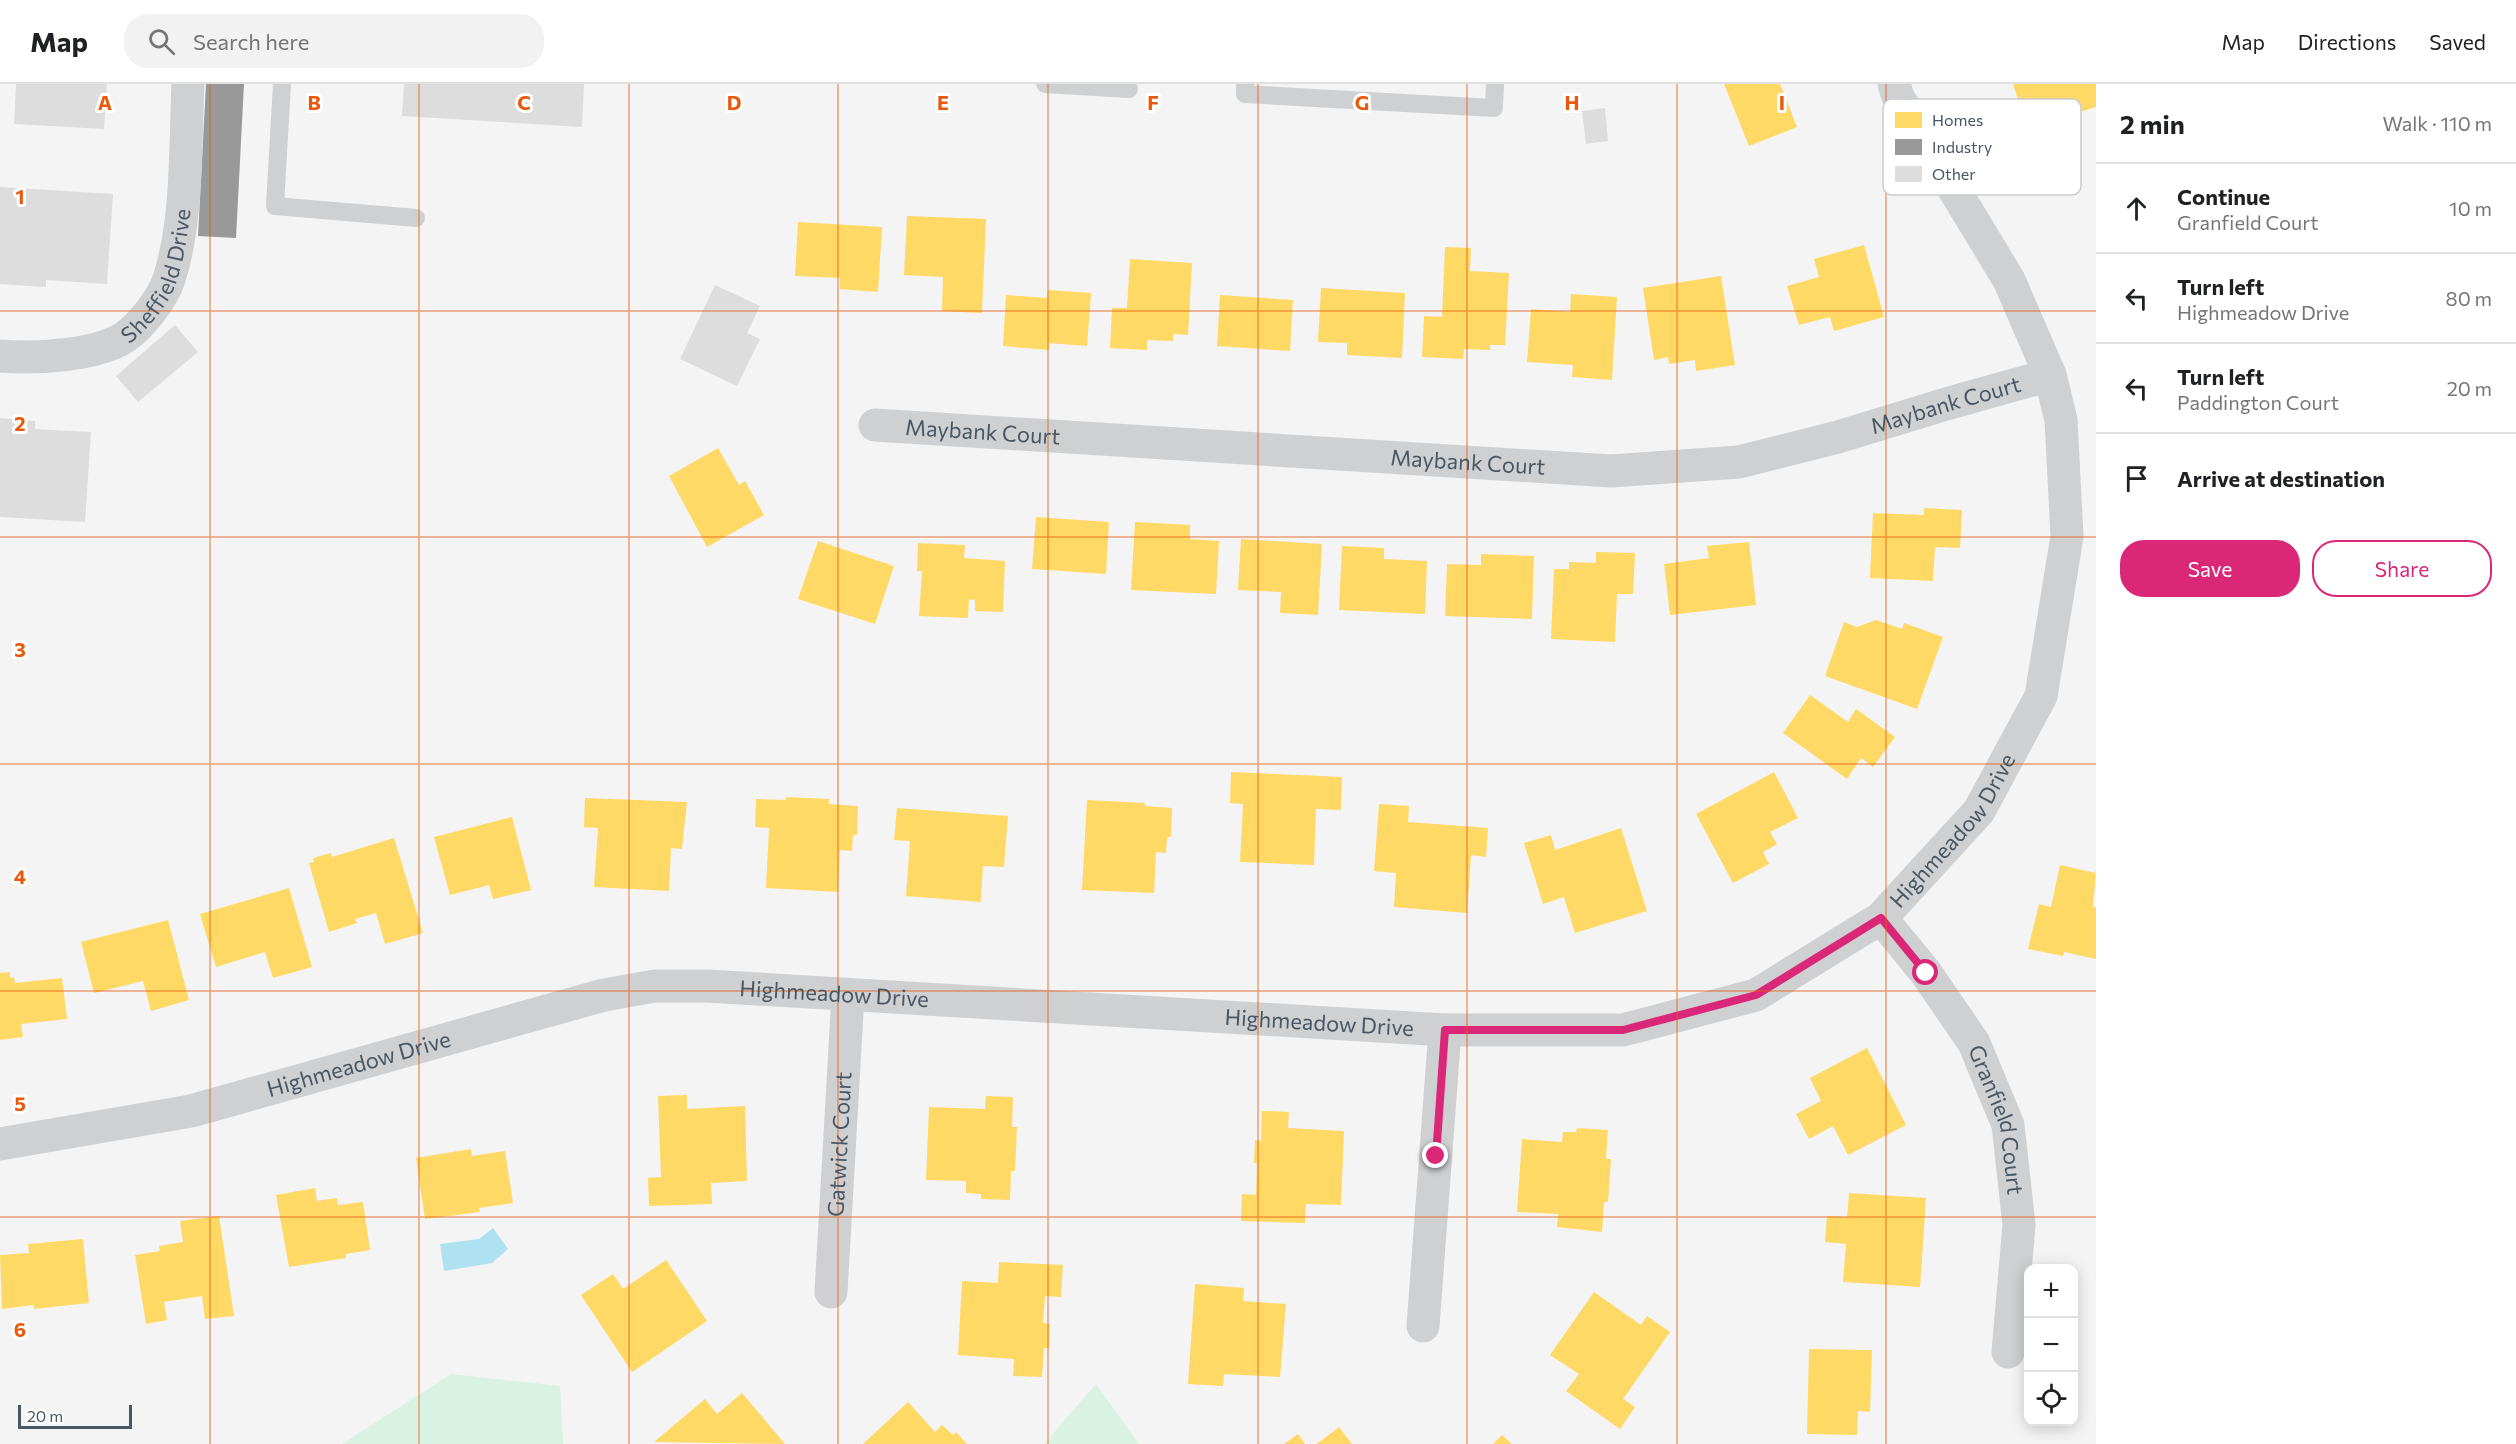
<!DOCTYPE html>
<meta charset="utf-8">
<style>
body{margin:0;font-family:Commissioner,sans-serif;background:#f2f2f2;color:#202124}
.controls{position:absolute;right:18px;bottom:18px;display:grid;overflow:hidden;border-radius:12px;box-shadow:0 3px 15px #0003}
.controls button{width:54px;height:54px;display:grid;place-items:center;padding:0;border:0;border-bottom:2px solid #e0e0e0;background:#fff;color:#202124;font:30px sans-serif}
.scale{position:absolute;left:18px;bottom:15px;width:114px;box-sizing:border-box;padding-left:6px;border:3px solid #4a5661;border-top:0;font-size:16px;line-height:21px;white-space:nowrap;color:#4a5661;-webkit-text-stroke:4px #fff;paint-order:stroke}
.stop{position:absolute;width:18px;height:18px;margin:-14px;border:4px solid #db2777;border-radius:50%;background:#fff}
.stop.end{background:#db2777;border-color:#fff;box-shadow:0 2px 6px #0008}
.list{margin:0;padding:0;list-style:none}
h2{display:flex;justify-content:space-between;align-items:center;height:78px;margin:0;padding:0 24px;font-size:26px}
h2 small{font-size:20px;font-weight:400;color:#757577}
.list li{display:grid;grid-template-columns:39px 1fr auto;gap:18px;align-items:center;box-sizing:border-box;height:90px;padding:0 24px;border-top:2px solid #e0e0e0}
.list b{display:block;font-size:22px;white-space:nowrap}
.list p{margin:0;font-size:20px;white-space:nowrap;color:#757577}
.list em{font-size:20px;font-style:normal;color:#757577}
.actions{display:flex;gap:12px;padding:18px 24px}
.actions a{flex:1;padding:14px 0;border:2px solid #db2777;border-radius:24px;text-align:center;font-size:21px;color:#db2777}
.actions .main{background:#db2777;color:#fff}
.icon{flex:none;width:33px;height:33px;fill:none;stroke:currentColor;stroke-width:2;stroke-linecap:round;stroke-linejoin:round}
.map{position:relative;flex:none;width:2096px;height:1360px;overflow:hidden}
header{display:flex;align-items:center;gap:36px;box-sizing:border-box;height:84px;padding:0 30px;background:#fff;border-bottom:2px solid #e0e0e0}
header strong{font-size:28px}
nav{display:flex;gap:33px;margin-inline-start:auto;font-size:21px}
.search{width:420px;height:54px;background:#f2f2f2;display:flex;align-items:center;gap:15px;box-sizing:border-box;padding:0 21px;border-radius:24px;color:#757577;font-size:22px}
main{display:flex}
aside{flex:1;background:#fff}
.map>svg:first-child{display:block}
.green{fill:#d9f2e3}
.water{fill:#aee2f0}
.homes{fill:#ffd966}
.industry{fill:#999}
.building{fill:#ddddde}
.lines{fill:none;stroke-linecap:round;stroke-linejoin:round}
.service{stroke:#ced0d2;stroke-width:18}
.minor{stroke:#ced0d2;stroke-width:33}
.route{stroke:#db2777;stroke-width:8}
.grid{fill:none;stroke:#e8590c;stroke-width:1.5;stroke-opacity:0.55}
.labels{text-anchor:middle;stroke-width:6;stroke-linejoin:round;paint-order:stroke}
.street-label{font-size:22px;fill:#4a5661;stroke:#fff}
.key{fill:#fff;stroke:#c9ccd0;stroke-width:1.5}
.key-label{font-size:16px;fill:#4a5661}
.grid-label{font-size:20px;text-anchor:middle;font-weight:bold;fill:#e8590c;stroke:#fff;stroke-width:6;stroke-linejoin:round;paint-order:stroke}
</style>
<header>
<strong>Map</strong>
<div class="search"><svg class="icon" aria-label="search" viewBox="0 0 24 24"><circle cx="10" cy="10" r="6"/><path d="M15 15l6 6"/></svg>Search here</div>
<nav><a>Map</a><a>Directions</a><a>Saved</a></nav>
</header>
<main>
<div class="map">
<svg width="2096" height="1360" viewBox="0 0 2096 1360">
<rect width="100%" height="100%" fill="#f4f4f4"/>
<path class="green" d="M451 1290 560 1302 563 1360H342Z
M1096 1300 1139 1360H1044Z"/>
<path class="water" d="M493 1144 508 1165 492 1179 444 1187 440 1160 479 1155Z"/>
<path class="homes" d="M1724 0H1780L1797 43 1749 62Z
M2013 0H2096V23L2027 44Z
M907 132 986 135 982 229 942 227 943 193 904 191Z
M798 138 882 143 878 208 840 205V194L795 192Z
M1864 161 1884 233 1834 247 1830 233 1799 241 1787 202 1819 193 1814 175Z
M1445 163 1471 164 1470 187 1509 189 1505 261H1490V266L1464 265 1463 275 1422 273 1424 232 1442 233Z
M1130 175 1192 179 1188 251 1173 250V257L1147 256V266L1110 264 1112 224H1127Z
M1721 192 1735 281 1696 287 1695 276 1669 280 1668 273 1654 276 1643 204Z
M1321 204 1405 209 1402 274 1347 271V259L1318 258Z
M1048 206 1091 209 1087 262 1049 259V266L1003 262 1006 211 1047 214Z
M1571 210 1617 213 1612 296 1572 293 1573 281 1527 278 1531 225 1570 228Z
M1220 211 1293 216 1290 267 1217 262Z
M718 364 739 401 745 397 764 431 707 463 669 392Z
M1924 424 1962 426 1960 464 1935 463 1933 497 1870 494 1873 429 1924 431Z
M1036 433 1109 438 1106 490 1032 485Z
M1135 438 1190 441V455L1219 457 1216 510 1131 506Z
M1241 455 1322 460 1318 531 1280 529 1281 508 1238 506Z
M818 457 894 482 875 540 798 515Z
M1749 458 1756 521 1670 531 1664 480 1709 474 1707 462Z
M918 459 965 461 964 474 1005 477 1003 528 975 527V516L969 515 968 534 919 532 922 487H917Z
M1342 462 1384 464V475L1427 477 1425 530 1339 526Z
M1596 468 1635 469 1633 510H1617L1615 558 1551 555 1554 485H1569V478L1596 479Z
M1481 470 1534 472 1532 535 1445 532 1447 480 1481 481Z
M1876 536 1902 545 1904 539 1943 553 1917 625 1825 592 1844 538 1857 543Z
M1810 611 1848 638 1856 625 1895 653 1873 683 1861 674 1847 695 1783 649Z
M1231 688 1342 693 1341 726 1316 725 1314 781 1240 778 1243 720 1230 719Z
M1774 688 1798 734 1770 748 1777 760 1763 768 1769 780 1733 799 1696 730Z
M786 713 829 715V720L858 722 857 751H853L852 767 840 766 838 808 766 804 769 744 755 743 756 715 786 716Z
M585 714 687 718 682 765 671 764 669 807 594 803 598 744 584 743Z
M1087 716 1145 719V722L1172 724 1171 753H1167L1166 769 1156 768 1154 809 1082 806Z
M1379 720 1409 722 1408 738 1488 744 1486 773 1471 771 1467 829 1394 823 1396 789 1374 787Z
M897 724 1008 732 1004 783 983 782 981 818 906 812 910 757 894 756Z
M512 733 531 806 493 815 489 801 450 811 434 753Z
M1621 744 1647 827 1575 849 1564 813 1543 820 1524 759 1551 751 1555 766Z
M394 754 423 849 385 860 376 829 355 835 357 839 329 848 309 779 314 778 313 774 331 769 332 773Z
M2060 781 2096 789 2093 823H2096V875L2064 868 2063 872 2028 865 2039 820 2051 823Z
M289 804 312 883 273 894 265 868 216 883 200 830Z
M168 836 189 916 151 927 143 897 94 909 81 858Z
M10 888V894L14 893 15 899 62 894 67 935 21 940 23 953 0 956V889Z
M1867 964 1906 1041 1848 1071 1833 1042 1809 1055 1796 1030 1821 1017 1810 994Z
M687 1011V1025L745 1022 747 1097 711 1099 712 1120 649 1122 648 1094 661 1093 658 1012Z
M986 1012 1013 1013 1012 1043H1017L1015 1087H1011L1010 1116 981 1115V1110L966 1109V1097L926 1096 929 1023 985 1025Z
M1262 1027 1289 1028 1288 1044 1344 1047 1341 1121 1306 1120 1305 1139 1241 1137 1242 1110 1256 1111 1257 1079H1254L1255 1056 1261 1057Z
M1577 1044 1608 1046 1606 1075H1611L1608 1118H1604L1602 1148 1557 1143 1558 1130 1517 1128 1522 1055 1562 1058 1563 1048H1576Z
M471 1065 472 1072 505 1067 513 1119 479 1124 480 1128 425 1135 416 1074Z
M315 1104 317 1117 337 1114 338 1121 363 1118 370 1166 346 1170V1174L289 1183 276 1111Z
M1849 1109 1926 1114 1920 1203 1843 1198 1846 1160 1825 1158 1827 1132 1847 1133Z
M219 1132 234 1232 205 1235 202 1212 164 1218 167 1236 146 1240 135 1171 160 1167 159 1162 183 1158 180 1137Z
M83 1155 89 1219 34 1225V1221L2 1225 0 1171 29 1169 28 1160Z
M666 1176 707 1237 632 1288 581 1211 613 1190 623 1205Z
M999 1178 1063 1181 1061 1213 1045 1212 1043 1239 1050 1240 1049 1264H1044L1042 1293 1013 1292 1014 1275 958 1271 962 1197 998 1199Z
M1195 1200 1244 1204 1243 1217 1286 1220 1280 1293 1224 1290 1223 1302 1188 1300Z
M1594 1208 1641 1241 1647 1232 1670 1248 1623 1315 1635 1323 1620 1345 1566 1307 1579 1290 1550 1271Z
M1809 1265 1872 1266 1870 1328 1858 1327 1857 1351 1807 1350Z
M742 1309 785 1360 654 1358 705 1315 717 1330Z
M908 1318 935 1348 942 1341 953 1351 956 1348 967 1360H863Z
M1339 1343 1352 1360H1316L1322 1356Z
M1298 1350 1305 1360H1284Z
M1502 1351 1512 1360H1493Z"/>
<path class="industry" d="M206 0H244L236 154 198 152Z"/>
<path class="building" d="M16 0H107L104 45 14 40Z
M404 0H584L582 43 402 32Z
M1605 24 1608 57 1586 60 1582 27Z
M0 103 113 110 107 200 46 196V203L0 200Z
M715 201 760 222 747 249 760 255 737 302 680 275Z
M175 241 198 268 138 318 116 292Z
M0 334 35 337V345L91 348 85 438 0 433Z"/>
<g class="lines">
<path class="service" d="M282 0 275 122 416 134
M1045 0 1129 5
M1245 0V10L1494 24 1495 0"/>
<g class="minor">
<path id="s1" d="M0 272C34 275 96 272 125 253 141 242 163 214 169 195 188 136 185 62 188 0"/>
<path id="s2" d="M875 341 1611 387 1739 378 1838 353 1946 320 2050 291"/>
<path id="s3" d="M1881 834 1926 889 1974 959 2008 1041 2019 1141 2008 1268"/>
<path id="s4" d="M0 1060 191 1027 604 911 655 902H707L1445 946H1623L1756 911 1881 834 1979 727 2041 612 2067 452 2061 336 2050 291 2009 196 1898 13 1894 0"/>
<path id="s5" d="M831 1208 848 911"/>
<path d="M1423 1242 1445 946"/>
</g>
</g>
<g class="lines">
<path class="route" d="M1436 1072 1445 946H1623L1756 911 1881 834 1926 889"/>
</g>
<path class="grid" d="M210 0V1360M419 0V1360M629 0V1360M838 0V1360M1048 0V1360M1258 0V1360M1467 0V1360M1677 0V1360M1886 0V1360M0 227H2096M0 453H2096M0 680H2096M0 907H2096M0 1133H2096"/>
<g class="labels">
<g class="street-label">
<text dy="8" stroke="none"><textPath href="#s1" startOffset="200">Sheffield Drive</textPath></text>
<text dy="8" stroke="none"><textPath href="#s2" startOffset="1080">Maybank Court</textPath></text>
<text dy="8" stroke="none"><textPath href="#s2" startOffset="108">Maybank Court</textPath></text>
<text dy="8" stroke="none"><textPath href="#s2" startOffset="594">Maybank Court</textPath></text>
<text dy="8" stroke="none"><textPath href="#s4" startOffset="2042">Highmeadow Drive</textPath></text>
<text dy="8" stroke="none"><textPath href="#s4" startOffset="854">Highmeadow Drive</textPath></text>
<text dy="8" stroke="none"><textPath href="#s4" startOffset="1340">Highmeadow Drive</textPath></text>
<text dy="8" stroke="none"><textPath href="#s4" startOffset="368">Highmeadow Drive</textPath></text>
<text dy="8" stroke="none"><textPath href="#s3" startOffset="237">Granfield Court</textPath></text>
<text dy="8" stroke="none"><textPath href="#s5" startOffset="148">Gatwick Court</textPath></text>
</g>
</g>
<rect x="1883" y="15" width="198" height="96" rx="9" class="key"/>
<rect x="1895" y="28" width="27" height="16" fill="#ffd966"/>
<rect x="1895" y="55" width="27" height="16" fill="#999"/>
<rect x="1895" y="82" width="27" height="16" fill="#ddddde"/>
<g class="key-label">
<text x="1932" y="42">Homes</text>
<text x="1932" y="69">Industry</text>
<text x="1932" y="96">Other</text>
</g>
<g class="grid-label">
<text x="105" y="26">A</text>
<text x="314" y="26">B</text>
<text x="524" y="26">C</text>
<text x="734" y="26">D</text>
<text x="943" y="26">E</text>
<text x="1153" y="26">F</text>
<text x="1362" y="26">G</text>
<text x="1572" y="26">H</text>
<text x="1782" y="26">I</text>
<text x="20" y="120">1</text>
<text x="20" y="347">2</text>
<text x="20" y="573">3</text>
<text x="20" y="800">4</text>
<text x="20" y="1027">5</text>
<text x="20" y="1253">6</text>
</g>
</svg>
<div class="controls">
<button>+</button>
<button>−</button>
<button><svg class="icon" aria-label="locate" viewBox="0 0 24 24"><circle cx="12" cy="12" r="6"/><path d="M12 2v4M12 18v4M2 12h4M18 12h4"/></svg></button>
</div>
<div class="scale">20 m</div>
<div class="stop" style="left:1926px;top:889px"></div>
<div class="stop end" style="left:1436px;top:1072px"></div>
</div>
<aside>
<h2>2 min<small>Walk · 110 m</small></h2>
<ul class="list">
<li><svg class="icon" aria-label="ahead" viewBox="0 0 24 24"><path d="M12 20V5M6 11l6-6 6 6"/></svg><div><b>Continue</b><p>Granfield Court</p></div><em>10 m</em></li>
<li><svg class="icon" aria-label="left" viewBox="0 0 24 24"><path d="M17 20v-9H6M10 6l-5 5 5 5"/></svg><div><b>Turn left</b><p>Highmeadow Drive</p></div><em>80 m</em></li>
<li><svg class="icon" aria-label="left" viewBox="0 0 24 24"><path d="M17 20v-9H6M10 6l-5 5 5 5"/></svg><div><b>Turn left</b><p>Paddington Court</p></div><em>20 m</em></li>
<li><svg class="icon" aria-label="arrive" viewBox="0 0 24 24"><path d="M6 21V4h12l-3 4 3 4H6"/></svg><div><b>Arrive at destination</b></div></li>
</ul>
<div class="actions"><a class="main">Save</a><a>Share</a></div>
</aside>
</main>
